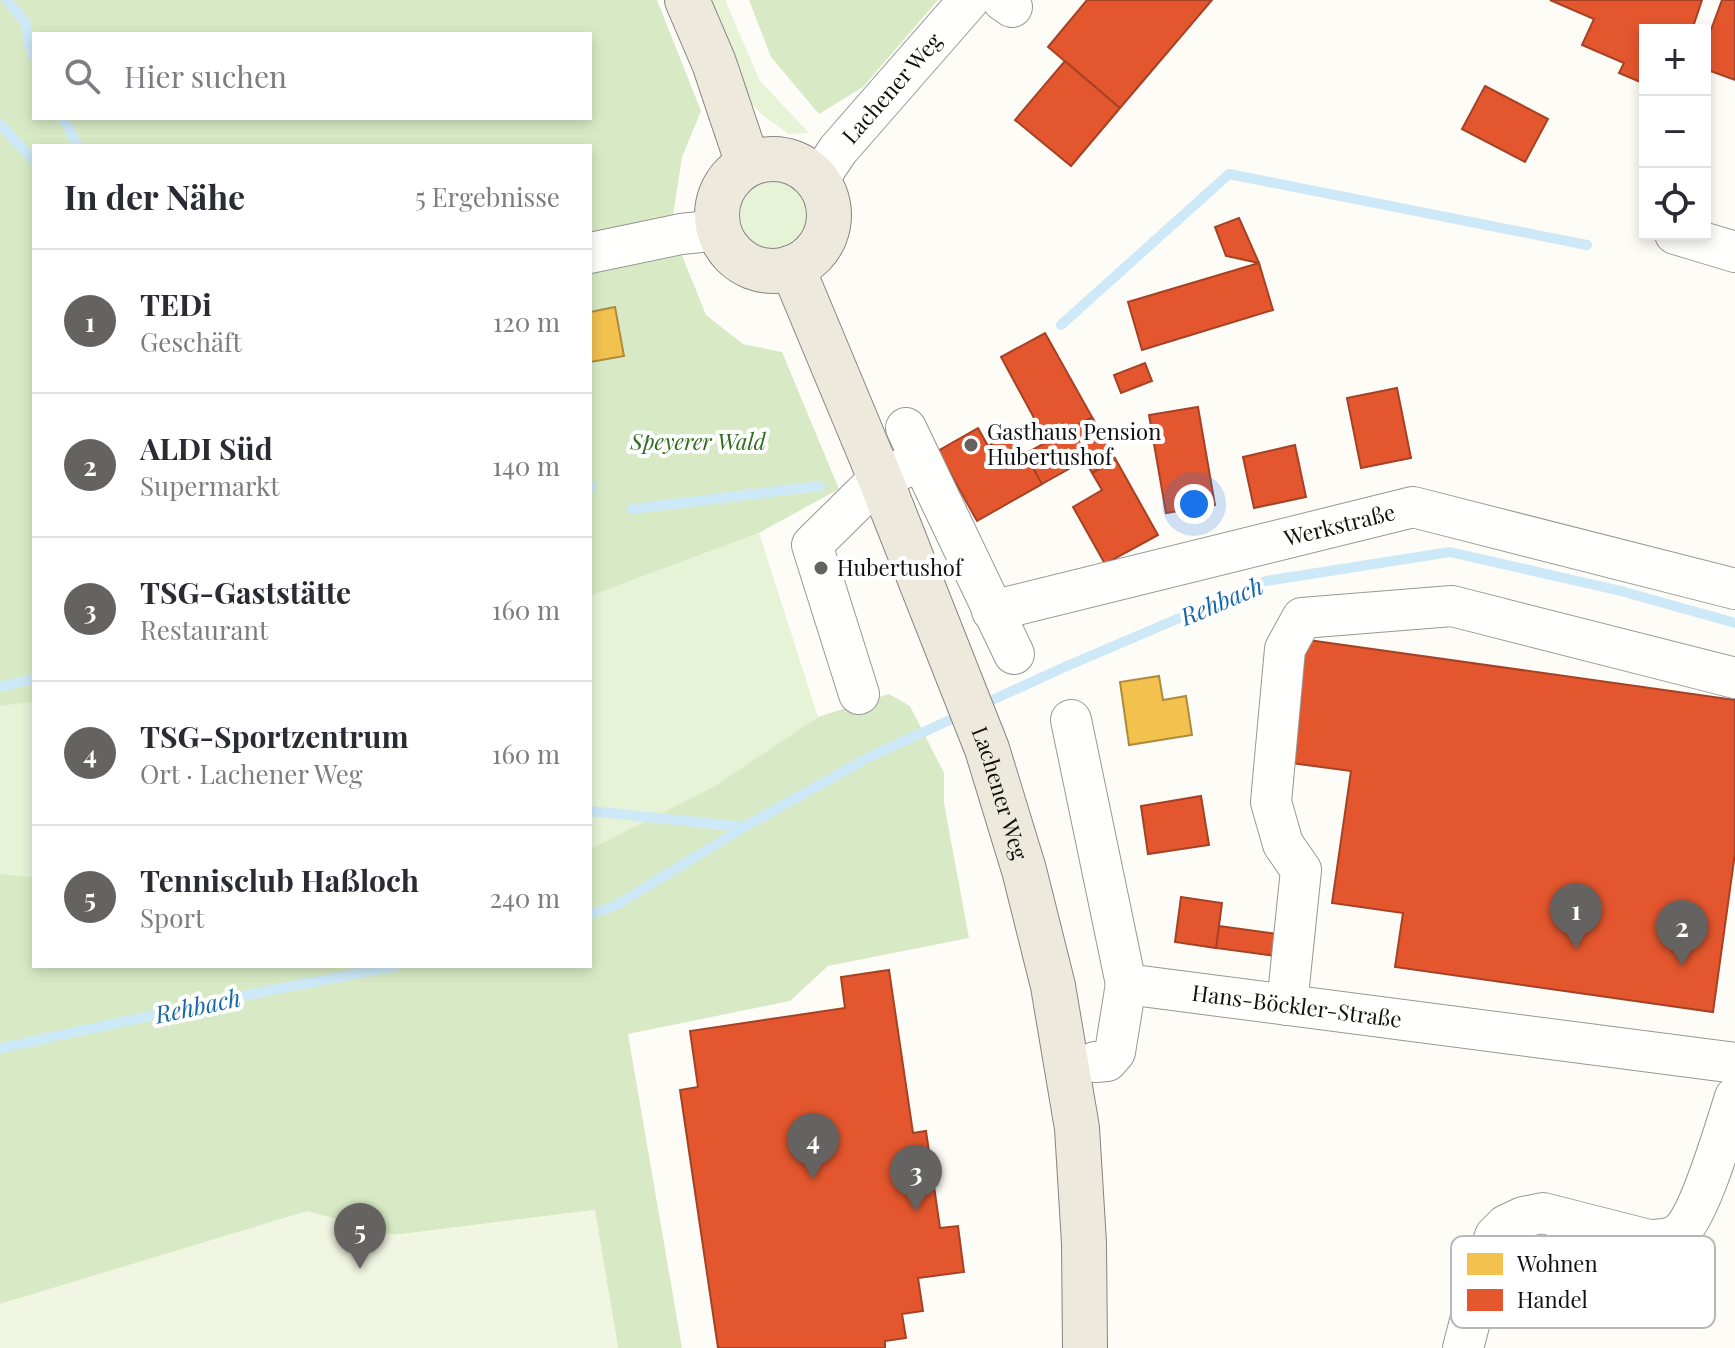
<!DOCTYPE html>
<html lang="de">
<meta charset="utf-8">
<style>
body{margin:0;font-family:"Playfair Display",serif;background:#f7f7f7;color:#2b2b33}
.controls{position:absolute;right:24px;top:24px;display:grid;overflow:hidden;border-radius:0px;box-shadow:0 4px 12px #0003}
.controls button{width:72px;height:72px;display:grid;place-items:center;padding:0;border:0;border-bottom:2px solid #e1e1e2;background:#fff;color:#2b2b33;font:40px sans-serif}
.you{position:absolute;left:1194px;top:504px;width:28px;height:28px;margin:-20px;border:6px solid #fff;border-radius:50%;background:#1a73e8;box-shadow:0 0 0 12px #1a73e833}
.badge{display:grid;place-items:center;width:52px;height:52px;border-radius:50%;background:#646362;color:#fff;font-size:26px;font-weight:700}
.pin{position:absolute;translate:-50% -66px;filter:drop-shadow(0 2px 4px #0008)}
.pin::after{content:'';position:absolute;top:42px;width:28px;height:24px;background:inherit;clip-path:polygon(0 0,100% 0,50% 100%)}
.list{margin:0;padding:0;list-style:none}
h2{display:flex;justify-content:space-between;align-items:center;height:104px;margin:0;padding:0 32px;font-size:34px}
h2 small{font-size:26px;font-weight:400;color:#7c7c81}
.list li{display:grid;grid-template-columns:52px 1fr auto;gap:24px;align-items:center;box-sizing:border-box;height:144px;padding:0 32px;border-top:2px solid #e1e1e2}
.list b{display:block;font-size:30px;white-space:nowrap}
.list p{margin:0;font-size:26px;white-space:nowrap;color:#7c7c81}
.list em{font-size:26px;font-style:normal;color:#7c7c81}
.icon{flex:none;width:44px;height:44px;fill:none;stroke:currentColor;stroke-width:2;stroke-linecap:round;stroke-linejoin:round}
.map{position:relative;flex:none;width:1735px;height:1348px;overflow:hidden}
.search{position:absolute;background:#fff;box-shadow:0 4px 12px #0003;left:32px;top:32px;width:560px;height:88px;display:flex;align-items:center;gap:20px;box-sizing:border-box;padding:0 28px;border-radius:0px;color:#7c7c81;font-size:30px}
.panel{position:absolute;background:#fff;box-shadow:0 4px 12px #0003;left:32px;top:144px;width:560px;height:824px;border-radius:0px}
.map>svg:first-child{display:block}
.green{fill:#e7f3d7}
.forest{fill:#d8eac5;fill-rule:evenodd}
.pitch{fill:#f0f6e1}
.homes{fill:#f2c14e;stroke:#ae8c3c;stroke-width:2}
.shops{fill:#e4572e;stroke:#a54225;stroke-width:2}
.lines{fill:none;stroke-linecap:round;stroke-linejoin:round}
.stream{stroke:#cde8f7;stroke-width:10}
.minor-casing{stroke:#979795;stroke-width:42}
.major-casing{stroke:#858482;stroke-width:46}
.minor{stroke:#fffffe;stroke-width:40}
.major{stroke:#ede9dc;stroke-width:44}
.poi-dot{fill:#646362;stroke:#fff;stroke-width:3}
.labels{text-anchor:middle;stroke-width:8;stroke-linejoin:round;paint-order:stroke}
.street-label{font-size:22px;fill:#111;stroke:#fff}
.poi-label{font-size:22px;fill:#111;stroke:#fff;text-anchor:start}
.park-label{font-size:22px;font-style:italic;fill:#2f6b1f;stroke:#fff}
.water-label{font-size:24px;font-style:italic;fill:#1768a6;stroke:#fff}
.key{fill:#fff;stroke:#b8b8b8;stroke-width:2}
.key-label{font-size:22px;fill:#111}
</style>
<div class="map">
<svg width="1735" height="1348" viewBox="0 0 1735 1348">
<rect width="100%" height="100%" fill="#fdfcf7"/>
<path class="green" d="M703 0H725L760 81 809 133 789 134 766 118 748 101Z
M740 215a34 34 0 1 1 68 0a34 34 0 1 1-68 0Z
M759 533 818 717 713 787 590 849V596Z
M34 702V877L0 874V706Z"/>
<path class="forest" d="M0 0H657L701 111 682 157 671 228 706 315 743 344 782 352 839 489 759 533 590 596V146H34V702L0 706ZM34 34H590V118H34Z
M749 0H938L863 87 819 114 771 57Z
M889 694 910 706 944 773V803L969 938 828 966 790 1001 628 1034 682 1348H618L594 1210 394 1235 307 1212 0 1304V874L34 877V966H590V849L713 787 818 717Z"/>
<path class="pitch" d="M595 1210 618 1348H0V1304L307 1211 395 1235Z"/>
<path class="homes" d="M615 307 624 356 590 362V312Z
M1159 676 1163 700 1186 696 1192 735 1129 745 1120 682Z"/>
<path class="shops" d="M1087 0H1212L1120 108 1048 47Z
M1550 0H1702L1692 30H1645V84L1619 73 1624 63 1582 45 1594 19Z
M1722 0H1735V80L1705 69V46Z
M1065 61 1120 108 1071 166 1015 120Z
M1485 86 1548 119 1525 162 1462 129Z
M1239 218 1259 263 1226 256 1215 227Z
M1259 263 1273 310 1142 350 1128 302Z
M1045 333 1092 417 1047 442 1001 357Z
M1145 363 1152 381 1121 393 1114 375Z
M1397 388 1411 458 1361 468 1347 398Z
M1198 407 1215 505 1166 513 1149 415Z
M1092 417 1116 460 1092 473 1085 460 1042 484 1025 454Z
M978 428 988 446 1013 432 1042 484 977 521 938 451Z
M1295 445 1306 497 1254 508 1243 457Z
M1116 460 1158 535 1105 564 1073 507 1102 490 1092 473Z
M1301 639 1735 700V853L1713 1012 1395 967 1403 913 1332 903 1351 771 1283 762Z
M1201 796 1209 845 1148 854 1141 806Z
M1181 897 1222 903 1216 948 1175 942Z
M1219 926 1278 934 1275 956 1216 948Z
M889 970 913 1133 926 1131 940 1228 958 1226 964 1272 918 1278 923 1311 902 1314 906 1338 885 1341V1348H718L680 1090 698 1087 690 1031 845 1008 841 977Z"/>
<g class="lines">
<path class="stream" d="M7 0 25 22 29 44 34 57
M63 118 78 146
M0 124 34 161
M1061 325 1229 174 1587 245
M590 485 592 487
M632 509 820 486
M0 687 34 679
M979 706 1067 666 1266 581 1450 552 1621 591 1735 623
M590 811 744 827
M590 914 615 906 744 827 873 755 961 715
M0 1048 252 994 396 966"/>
<defs>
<g id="minor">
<path d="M1002 0 1012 7"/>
<path id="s1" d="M818 180 838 150 969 0"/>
<path d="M1675 234 1735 252"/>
<path d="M590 253 681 234 719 230"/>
<path d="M906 428 1014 654"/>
<path id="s2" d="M992 611 1413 507 1735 589"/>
<path d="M859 694 812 545 880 478 921 461"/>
<path id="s3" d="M1071 720 1126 984 1735 1063"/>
<path d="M1287 1005 1301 870 1283 844 1271 802 1285 649 1302 618 1452 606 1735 678"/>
<path d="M1095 1062 1107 1061 1115 1052 1126 984"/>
<path d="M1463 1348 1485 1264 1495 1236 1506 1225 1523 1217 1543 1213 1649 1240C1659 1240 1669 1240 1678 1234 1699 1219 1726 1125 1735 1097"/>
</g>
<g id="major">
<path d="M687 0 714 63 748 164"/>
<circle cx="773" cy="215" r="56"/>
<path id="s4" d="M792 267 880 478 987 749 1024 870 1053 986 1077 1128 1084 1243 1085 1348"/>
</g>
</defs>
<use href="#minor" class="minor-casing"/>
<use href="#major" class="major-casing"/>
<use href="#minor" class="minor"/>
<use href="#major" class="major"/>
</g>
<g class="poi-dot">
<circle cx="971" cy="445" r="8"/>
<circle cx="821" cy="568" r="8"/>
</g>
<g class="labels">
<g class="street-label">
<text dy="8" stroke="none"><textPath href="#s1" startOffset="118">Lachener Weg</textPath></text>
<text dy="8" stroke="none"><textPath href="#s2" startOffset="358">Werkstraße</textPath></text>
<text dy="8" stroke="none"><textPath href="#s4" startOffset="566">Lachener Weg</textPath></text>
<text dy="8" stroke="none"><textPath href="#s3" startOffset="442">Hans-Böckler-Straße</textPath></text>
</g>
<g class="poi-label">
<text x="987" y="440">Gasthaus Pension<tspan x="987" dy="25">Hubertushof</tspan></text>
<text x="837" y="576">Hubertushof</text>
</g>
<g class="park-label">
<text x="698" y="450">Speyerer Wald</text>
</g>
<g class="water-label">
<text transform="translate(1222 602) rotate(-23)" y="8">Rehbach</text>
<text transform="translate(198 1007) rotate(-12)" y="8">Rehbach</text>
</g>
</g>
<rect x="1451" y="1236" width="264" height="92" rx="12" class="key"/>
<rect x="1467" y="1253" width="36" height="22" fill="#f2c14e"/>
<rect x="1467" y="1289" width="36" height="22" fill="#e4572e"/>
<g class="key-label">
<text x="1517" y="1272">Wohnen</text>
<text x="1517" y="1308">Handel</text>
</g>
</svg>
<div class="controls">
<button>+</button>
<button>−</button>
<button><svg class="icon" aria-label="locate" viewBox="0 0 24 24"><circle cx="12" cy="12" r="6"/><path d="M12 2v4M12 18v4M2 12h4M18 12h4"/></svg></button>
</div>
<div class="you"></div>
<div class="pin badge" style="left:1576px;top:949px">1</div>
<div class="pin badge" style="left:1682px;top:966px">2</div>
<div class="pin badge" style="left:916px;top:1211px">3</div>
<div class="pin badge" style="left:813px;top:1179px">4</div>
<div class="pin badge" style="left:360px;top:1269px">5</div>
<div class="search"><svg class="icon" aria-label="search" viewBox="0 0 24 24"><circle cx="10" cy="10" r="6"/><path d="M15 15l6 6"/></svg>Hier suchen</div>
<section class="panel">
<h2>In der Nähe<small>5 Ergebnisse</small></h2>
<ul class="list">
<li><span class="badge">1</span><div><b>TEDi</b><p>Geschäft</p></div><em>120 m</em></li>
<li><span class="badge">2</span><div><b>ALDI Süd</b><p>Supermarkt</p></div><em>140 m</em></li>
<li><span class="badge">3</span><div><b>TSG-Gaststätte</b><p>Restaurant</p></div><em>160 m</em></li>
<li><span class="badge">4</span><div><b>TSG-Sportzentrum</b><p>Ort · Lachener Weg</p></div><em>160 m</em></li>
<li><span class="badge">5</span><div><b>Tennisclub Haßloch</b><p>Sport</p></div><em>240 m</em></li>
</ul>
</section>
</div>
